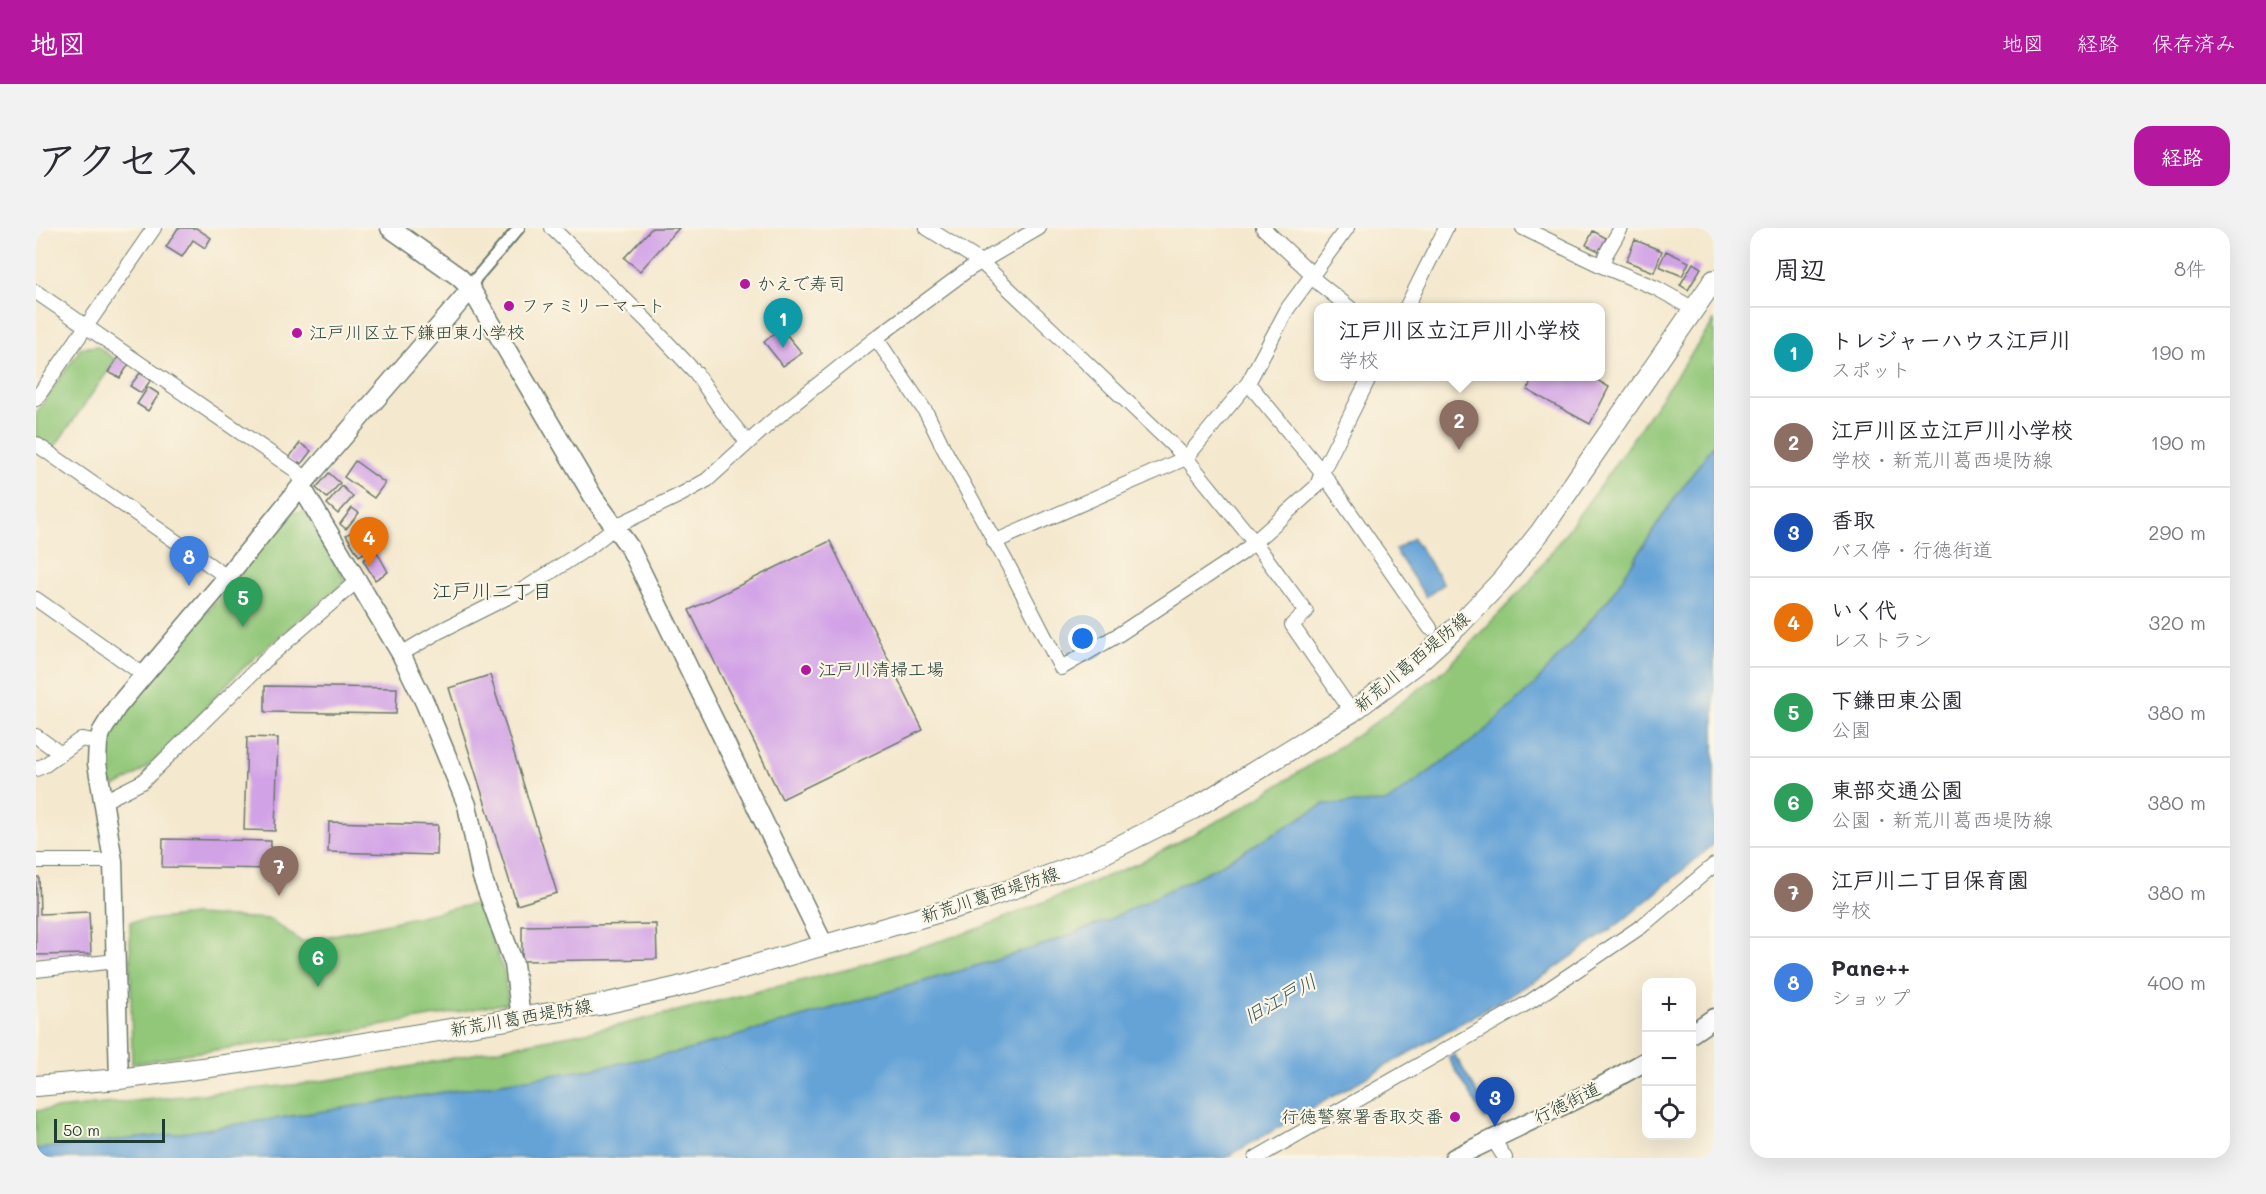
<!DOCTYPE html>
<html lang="ja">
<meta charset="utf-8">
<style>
body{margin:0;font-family:Mali,"Klee One",sans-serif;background:#f2f2f3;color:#2b2b33}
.controls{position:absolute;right:18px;bottom:18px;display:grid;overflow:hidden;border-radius:12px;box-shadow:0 6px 24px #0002}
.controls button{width:54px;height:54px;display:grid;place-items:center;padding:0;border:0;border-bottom:2px solid #e1e1e2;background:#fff;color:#2b2b33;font:30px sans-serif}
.scale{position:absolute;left:18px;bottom:15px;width:111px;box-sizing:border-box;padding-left:6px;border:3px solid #1f3d34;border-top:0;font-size:16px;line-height:21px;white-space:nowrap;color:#1f3d34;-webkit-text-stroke:4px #fcf5e5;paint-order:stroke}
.you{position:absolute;left:1047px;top:411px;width:21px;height:21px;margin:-15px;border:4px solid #fff;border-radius:50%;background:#1a73e8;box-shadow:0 0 0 9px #1a73e833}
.badge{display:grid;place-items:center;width:39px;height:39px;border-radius:50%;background:#b5179e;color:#fff;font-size:20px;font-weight:700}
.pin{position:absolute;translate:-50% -50px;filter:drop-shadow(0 2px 3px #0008)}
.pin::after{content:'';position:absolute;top:32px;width:21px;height:18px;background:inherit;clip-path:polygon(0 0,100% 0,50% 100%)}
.popup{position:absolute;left:1278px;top:75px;width:291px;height:78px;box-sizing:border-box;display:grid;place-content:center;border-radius:12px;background:#fff;filter:drop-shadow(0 2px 4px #0005);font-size:20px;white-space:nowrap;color:#7c7c81}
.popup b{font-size:22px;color:#2b2b33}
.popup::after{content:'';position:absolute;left:50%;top:100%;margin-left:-12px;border:12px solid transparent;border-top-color:#fff}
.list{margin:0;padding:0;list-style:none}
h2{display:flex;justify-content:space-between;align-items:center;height:78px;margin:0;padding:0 24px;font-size:26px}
h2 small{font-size:20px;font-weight:400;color:#7c7c81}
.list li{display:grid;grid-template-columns:39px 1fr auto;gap:18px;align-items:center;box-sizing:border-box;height:90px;padding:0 24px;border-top:2px solid #e1e1e2}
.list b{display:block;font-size:22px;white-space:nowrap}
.list p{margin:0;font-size:20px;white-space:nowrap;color:#7c7c81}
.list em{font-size:20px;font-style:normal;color:#7c7c81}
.icon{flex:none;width:33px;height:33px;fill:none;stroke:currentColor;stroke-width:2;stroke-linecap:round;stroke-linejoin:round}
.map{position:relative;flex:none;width:1678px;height:930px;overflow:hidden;border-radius:18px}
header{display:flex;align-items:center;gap:36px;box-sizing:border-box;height:84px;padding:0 30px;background:#b5179e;color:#fff}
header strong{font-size:28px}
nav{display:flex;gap:33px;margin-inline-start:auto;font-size:21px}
.intro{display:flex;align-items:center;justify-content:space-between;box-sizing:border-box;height:144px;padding:0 36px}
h1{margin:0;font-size:42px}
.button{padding:15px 27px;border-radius:18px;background:#b5179e;color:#fff;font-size:21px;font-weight:700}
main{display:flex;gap:36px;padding:0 36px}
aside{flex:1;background:#fff;border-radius:18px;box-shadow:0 6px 24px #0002}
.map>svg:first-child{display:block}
.green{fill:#92c779;stroke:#588256;stroke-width:1.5}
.water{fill:#65a3d7;stroke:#427086;stroke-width:1.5}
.building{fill:#d2a2e7}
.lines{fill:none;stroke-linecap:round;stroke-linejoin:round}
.pedestrian-casing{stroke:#6a796a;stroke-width:14}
.minor-casing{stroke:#6a796a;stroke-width:16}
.tertiary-casing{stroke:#6a796a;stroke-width:21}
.secondary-casing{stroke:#6a796a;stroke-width:22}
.pedestrian{stroke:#fff;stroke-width:10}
.minor{stroke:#fff;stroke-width:14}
.tertiary{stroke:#fff;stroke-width:18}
.secondary{stroke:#fff;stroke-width:20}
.poi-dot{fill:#b5179e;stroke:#fcf5e5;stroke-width:2}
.labels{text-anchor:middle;stroke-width:4.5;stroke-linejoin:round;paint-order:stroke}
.poi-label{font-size:18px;fill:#1f3d34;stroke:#fcf5e5;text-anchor:start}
.street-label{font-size:18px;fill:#1f3d34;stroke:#fcf5e5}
.neighbourhood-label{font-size:20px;fill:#1f3d34;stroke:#fcf5e5}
.water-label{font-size:20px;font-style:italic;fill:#345c65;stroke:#fcf5e5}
</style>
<header>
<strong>地図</strong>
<nav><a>地図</a><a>経路</a><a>保存済み</a></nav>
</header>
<div class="intro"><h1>アクセス</h1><a class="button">経路</a></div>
<main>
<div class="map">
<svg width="1678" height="930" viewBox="0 0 1678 930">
<rect width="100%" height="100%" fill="#fcf5e5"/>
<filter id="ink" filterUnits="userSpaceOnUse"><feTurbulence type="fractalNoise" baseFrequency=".0167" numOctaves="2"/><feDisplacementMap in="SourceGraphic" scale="12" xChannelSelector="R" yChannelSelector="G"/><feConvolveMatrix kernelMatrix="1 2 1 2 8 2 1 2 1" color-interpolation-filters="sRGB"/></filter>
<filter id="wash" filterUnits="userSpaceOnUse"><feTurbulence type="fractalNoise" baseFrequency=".008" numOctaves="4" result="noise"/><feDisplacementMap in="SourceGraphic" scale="24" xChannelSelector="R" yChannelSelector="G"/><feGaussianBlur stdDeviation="1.35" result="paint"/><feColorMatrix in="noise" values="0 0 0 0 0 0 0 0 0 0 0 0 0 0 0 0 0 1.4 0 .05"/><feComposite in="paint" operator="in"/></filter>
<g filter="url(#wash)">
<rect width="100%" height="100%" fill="#f4e8ce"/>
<path class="green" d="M1678 93V216L1634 277 1573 371 1499 456 1443 508 1351 574 1288 576 1179 640 1070 693 1015 714 957 733 653 822 549 842 244 890 132 907 0 921V883L266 856 356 842 580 798 817 740 939 702 1103 635 1208 579 1329 502 1411 440 1494 353 1564 258Z
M61 118 80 132 17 221 0 209V185L45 120Z
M269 283 310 353C274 384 235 413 201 446 162 483 130 535 80 558L74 556C70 536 68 520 75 500L252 285Z
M442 675 468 744 472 775 316 803 149 826 96 836 94 694 158 687 234 691 266 714Z"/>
<path class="water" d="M1678 216V616L1585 694 1511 746 1189 930H0V921L132 907 244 890 549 842 653 822 957 733 1016 714 1070 693 1179 640 1288 576 1351 574 1443 508 1499 456 1573 371 1634 277Z
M1377 310 1408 356 1390 369 1359 322Z
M1418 826 1455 887 1449 891 1412 829Z"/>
<g id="blocks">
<path class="building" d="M142 0H160L175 10 169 20 157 12 146 29 130 19Z
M616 0H643L604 43 588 30Z
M1557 3 1570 10 1563 23 1550 17Z
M1599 12 1626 23 1618 44 1590 33Z
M1630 23 1653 34 1646 48 1623 38Z
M1657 35 1665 40 1652 62 1644 57Z
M745 100 766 125 747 138 728 114Z
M82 129 93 136 84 150 72 144Z
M104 145 115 152 105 165 94 158Z
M1498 148H1554L1573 159 1554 196 1491 162Z
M112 159 123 166 112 183 101 176Z
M264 215 275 223 265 236 263 234 260 238 252 231Z
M319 233 349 255 338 270 308 249Z
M293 245 304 255 291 270 280 260Z
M306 258 317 269 302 286 291 276Z
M316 280 323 285 310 301 304 296Z
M324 299 336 320 323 328 310 307Z
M794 313 887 502 746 571 653 382Z
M341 324 352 344 339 352 327 332Z
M454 447 521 665 481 677 413 460Z
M229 458 361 460 360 486 229 484Z
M211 509 242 510 239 603 208 602Z
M293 594 402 597 401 627 292 624Z
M127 611 235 613 234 641 126 639Z
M0 649H3L4 686 53 684 55 726 0 727Z
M620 696 621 731 486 733V698Z"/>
</g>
</g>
<g filter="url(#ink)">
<use href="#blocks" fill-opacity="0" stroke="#6a796a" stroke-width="1.5"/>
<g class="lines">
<defs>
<path id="pedestrian" d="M435 61 440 50 483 0"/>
<path id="minor" d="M516 0 610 92 660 145 686 183 711 214
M891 0 945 34 1150 230 1219 315 1270 384 1256 397 1316 484
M1227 0 1276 46 1280 53 1314 80
M1487 0 1566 38 1620 60 1658 81
M1566 38 1570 26 1585 0
M0 64 262 244 265 258
M1370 80 1410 0
M840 110 891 186 907 219 973 339 1025 440 1082 407 1206 325 1281 258 1286 244 1334 148
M1212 155 1286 244 1394 400
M0 171 118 0
M0 216 191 349
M958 314 1150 230 1212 155 1252 80 1311 0
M0 371 108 447
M365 426 402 404 490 360 555 318 580 298 646 266 671 252 735 194 840 110 933 41 1003 0
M0 508 25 526
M0 541 9 537 45 511 62 514
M68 573 106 554 234 428 321 353
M0 633H77
M0 742 80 733
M1457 911 1469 930
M1220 930 1495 773 1606 698 1678 637"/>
<path id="tertiary" d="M354 0 423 49 435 61 558 270 594 320 788 717
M265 258 365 426 389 475 431 577 446 649 478 736 485 790
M1656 805 1678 790
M83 851 77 633 61 535 62 514 66 503 81 479 108 447 191 349 265 258 435 61
M1418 930 1557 863 1610 833"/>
<path id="secondary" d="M0 858 83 851 204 835 563 777 638 760 943 673 1055 632 1157 581 1316 484 1380 436 1423 397 1466 352 1505 303 1678 52"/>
</defs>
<use href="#pedestrian" class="pedestrian-casing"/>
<use href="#minor" class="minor-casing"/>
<use href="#tertiary" class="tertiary-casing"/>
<use href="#secondary" class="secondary-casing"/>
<use href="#pedestrian" class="pedestrian"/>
<use href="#minor" class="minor"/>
<use href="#tertiary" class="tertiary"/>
<use href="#secondary" class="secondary"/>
</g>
</g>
<g class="poi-dot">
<circle cx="709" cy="56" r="6"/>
<circle cx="473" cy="78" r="6"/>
<circle cx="261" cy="105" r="6"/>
<circle cx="770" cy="442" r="6"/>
<circle cx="1419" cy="889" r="6"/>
</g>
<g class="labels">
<g class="poi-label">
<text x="721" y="62">かえで寿司</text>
<text x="485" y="84">ファミリーマート</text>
<text x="273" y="111">江戸川区立下鎌田東小学校</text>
<text x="782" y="448">江戸川清掃工場</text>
<text x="1407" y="895" text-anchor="end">行徳警察署香取交番</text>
</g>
<g class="street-label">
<text transform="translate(1376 434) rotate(-40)" y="6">新荒川葛西堤防線</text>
<text transform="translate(954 667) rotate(-18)" y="6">新荒川葛西堤防線</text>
<text transform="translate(485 790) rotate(-10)" y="6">新荒川葛西堤防線</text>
<text transform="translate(1531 875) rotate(-26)" y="6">行徳街道</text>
</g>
<g class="neighbourhood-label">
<text x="456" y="370">江戸川二丁目</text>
</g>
<g class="water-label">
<text transform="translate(1244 771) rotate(-29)" y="7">旧江戸川</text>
</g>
</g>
</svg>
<div class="controls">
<button>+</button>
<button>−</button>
<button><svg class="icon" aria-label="locate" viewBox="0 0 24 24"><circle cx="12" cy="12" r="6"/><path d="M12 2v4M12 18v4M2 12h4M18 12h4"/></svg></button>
</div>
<div class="scale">50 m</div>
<div class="you"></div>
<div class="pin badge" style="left:747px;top:120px;background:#0f9aa8">1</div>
<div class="pin badge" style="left:1423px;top:222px;background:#8d6e63">2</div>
<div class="popup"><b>江戸川区立江戸川小学校</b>学校</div>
<div class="pin badge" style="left:1459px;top:899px;background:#1a4fb4">3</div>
<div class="pin badge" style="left:333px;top:339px;background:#e8710a">4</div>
<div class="pin badge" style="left:207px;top:399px;background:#2e9e5b">5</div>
<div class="pin badge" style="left:282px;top:759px;background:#2e9e5b">6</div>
<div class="pin badge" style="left:243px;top:668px;background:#8d6e63">7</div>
<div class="pin badge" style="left:153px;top:358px;background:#3f7fe0">8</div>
</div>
<aside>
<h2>周辺<small>8件</small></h2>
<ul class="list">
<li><span class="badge" style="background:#0f9aa8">1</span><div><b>トレジャーハウス江戸川</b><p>スポット</p></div><em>190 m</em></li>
<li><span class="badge" style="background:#8d6e63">2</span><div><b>江戸川区立江戸川小学校</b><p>学校 · 新荒川葛西堤防線</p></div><em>190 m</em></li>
<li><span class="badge" style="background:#1a4fb4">3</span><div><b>香取</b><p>バス停 · 行徳街道</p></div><em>290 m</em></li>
<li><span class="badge" style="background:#e8710a">4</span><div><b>いく代</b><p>レストラン</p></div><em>320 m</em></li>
<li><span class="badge" style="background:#2e9e5b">5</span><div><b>下鎌田東公園</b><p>公園</p></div><em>380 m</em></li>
<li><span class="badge" style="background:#2e9e5b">6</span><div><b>東部交通公園</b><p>公園 · 新荒川葛西堤防線</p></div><em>380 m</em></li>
<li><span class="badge" style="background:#8d6e63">7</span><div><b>江戸川二丁目保育園</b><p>学校</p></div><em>380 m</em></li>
<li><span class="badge" style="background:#3f7fe0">8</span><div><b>Pane++</b><p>ショップ</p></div><em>400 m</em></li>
</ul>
</aside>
</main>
